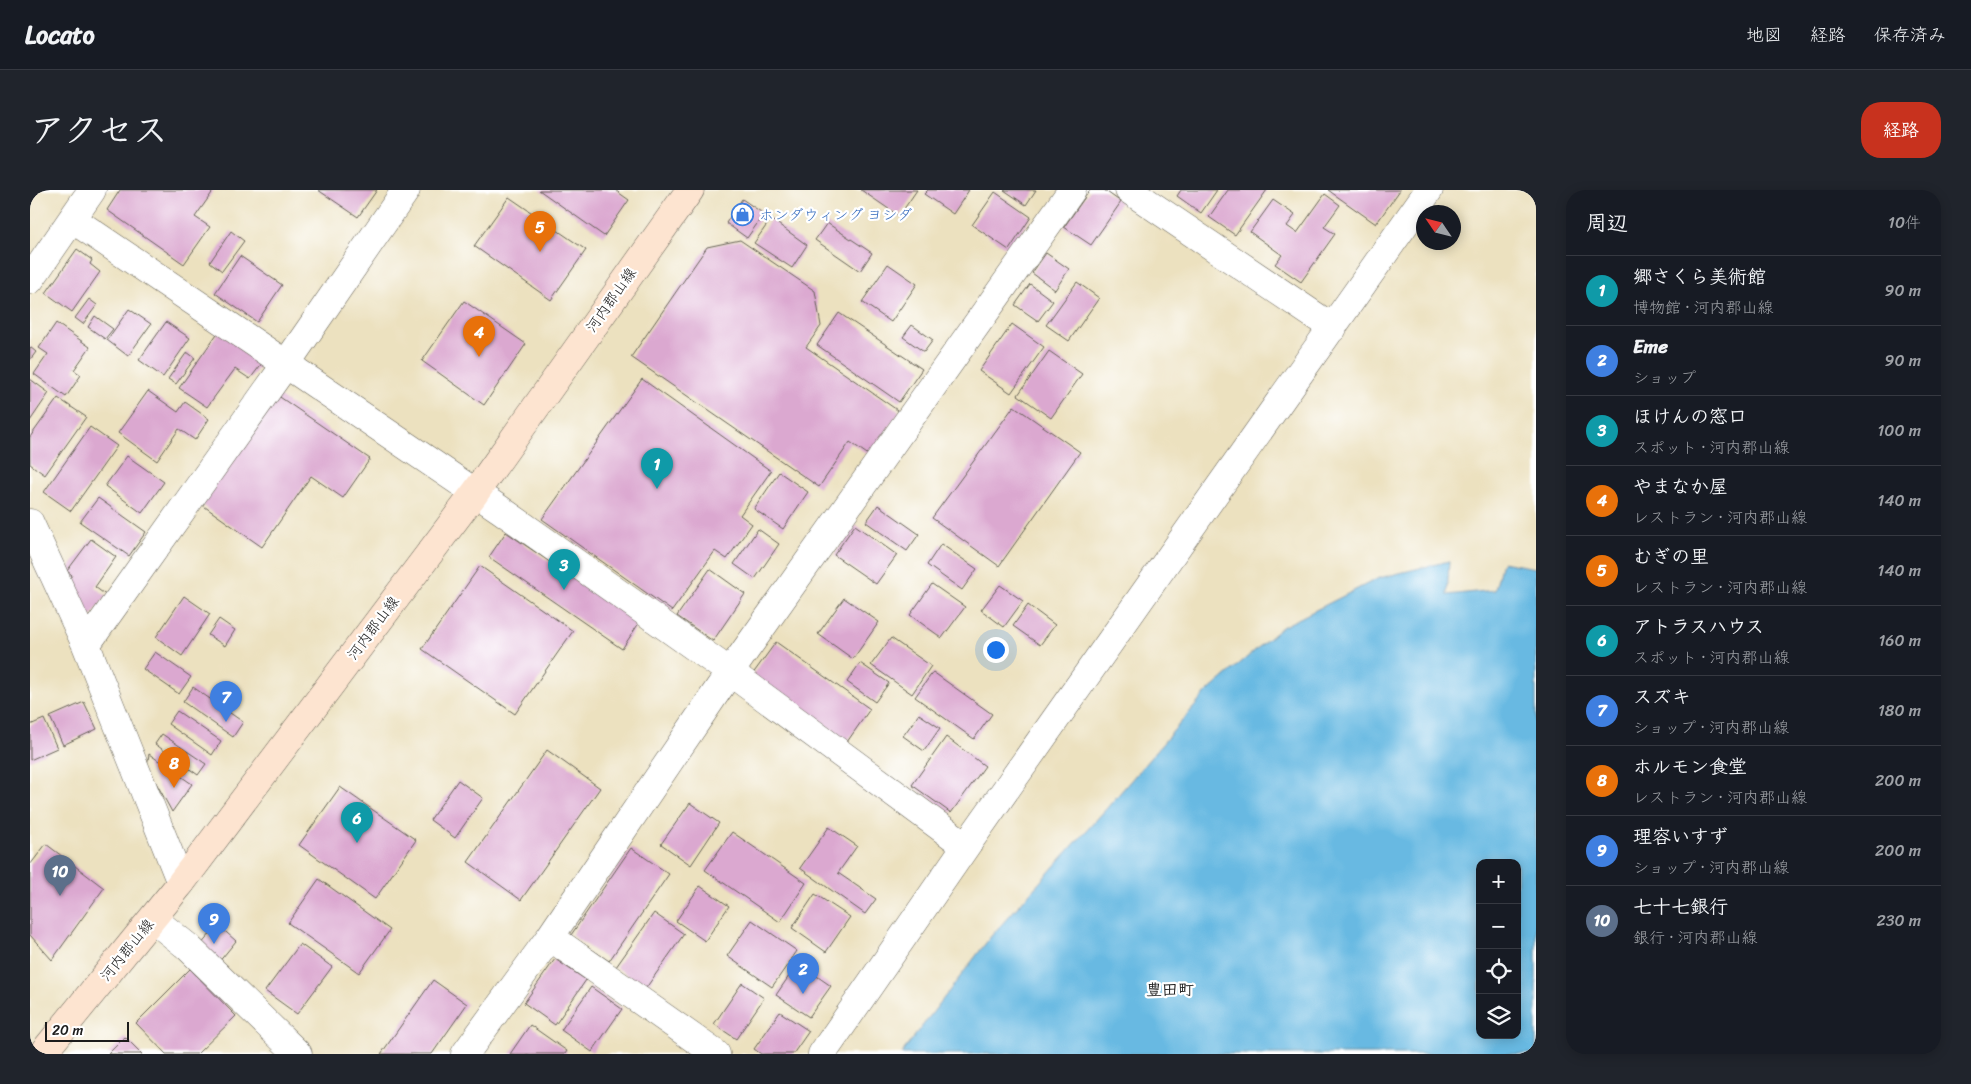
<!DOCTYPE html>
<html lang="ja">
<meta charset="utf-8">
<style>
body{margin:0;font-family:Sriracha,"Klee One",sans-serif;background:#20242c;color:#f1f3f6}
.controls{position:absolute;right:15px;bottom:15px;display:grid;overflow:hidden;border-radius:10px;box-shadow:0 2px 12px #0003}
.controls button{width:45px;height:45px;display:grid;place-items:center;padding:0;border:0;border-bottom:1px solid #363941;background:#171b24;color:#f1f3f6;font:25px sans-serif}
.compass{position:absolute;left:1386px;top:15px;width:45px;height:45px;border-radius:50%;background:#171b24;box-shadow:0 2px 12px #0003;rotate:305deg}
.scale{position:absolute;left:15px;bottom:12px;width:84px;box-sizing:border-box;padding-left:5px;border:2px solid #1c1c1c;border-top:0;font-size:14px;line-height:18px;white-space:nowrap;color:#1c1c1c;-webkit-text-stroke:4px #fff;paint-order:stroke}
.you{position:absolute;left:965px;top:459px;width:18px;height:18px;margin:-12px;border:4px solid #fff;border-radius:50%;background:#1a73e8;box-shadow:0 0 0 8px #1a73e833}
.badge{display:grid;place-items:center;width:32px;height:32px;border-radius:50%;background:#c8321e;color:#fff;font-size:16px;font-weight:700}
.pin{position:absolute;translate:-50% -41px;filter:drop-shadow(0 1px 2px #0008)}
.pin::after{content:'';position:absolute;top:26px;width:18px;height:15px;background:inherit;clip-path:polygon(0 0,100% 0,50% 100%)}
.list{margin:0;padding:0;list-style:none}
h2{display:flex;justify-content:space-between;align-items:center;height:65px;margin:0;padding:0 20px;font-size:21px}
h2 small{font-size:16px;font-weight:400;color:#9ea1a6}
.list li{display:grid;grid-template-columns:32px 1fr auto;gap:15px;align-items:center;box-sizing:border-box;height:70px;padding:0 20px;border-top:1px solid #363941}
.list b{display:block;font-size:19px;white-space:nowrap}
.list p{margin:0;font-size:16px;white-space:nowrap;color:#9ea1a6}
.list em{font-size:16px;font-style:normal;color:#9ea1a6}
.icon{flex:none;width:28px;height:28px;fill:none;stroke:currentColor;stroke-width:2;stroke-linecap:round;stroke-linejoin:round}
.map{position:relative;flex:none;width:1506px;height:864px;overflow:hidden;border-radius:20px}
header{display:flex;align-items:center;gap:30px;box-sizing:border-box;height:70px;padding:0 25px;background:#171b24;border-bottom:1px solid #363941}
header strong{font-size:24px}
nav{display:flex;gap:28px;margin-inline-start:auto;font-size:18px}
.intro{display:flex;align-items:center;justify-content:space-between;box-sizing:border-box;height:120px;padding:0 30px}
h1{margin:0;font-size:35px}
.button{padding:12px 22px;border-radius:20px;background:#c8321e;color:#fff;font-size:18px;font-weight:700}
main{display:flex;gap:30px;padding:0 30px}
aside{flex:1;background:#171b24;border-radius:20px;box-shadow:0 2px 12px #0003}
.map>svg:first-child{display:block}
.water{fill:#67b9e2;stroke:#426a7f;fill-rule:evenodd}
.building{fill:#dba8d0}
.lines{fill:none;stroke-linecap:round;stroke-linejoin:round}
.minor-casing{stroke:#656155;stroke-width:29}
.secondary-casing{stroke:#656155;stroke-width:29}
.minor{stroke:#fff;stroke-width:28}
.secondary{stroke:#fde4d0;stroke-width:28}
.labels{text-anchor:middle;stroke-width:4.5;stroke-linejoin:round;paint-order:stroke}
.shop-label{font-size:15px;fill:#366cbe;stroke:#fff;text-anchor:start}
.street-label{font-size:15px;fill:#1c1c1c;stroke:#fff}
.neighbourhood-label{font-size:16px;font-weight:bold;fill:#1c1c1c;stroke:#fff}
</style>
<header>
<strong>Locato</strong>
<nav><a>地図</a><a>経路</a><a>保存済み</a></nav>
</header>
<div class="intro"><h1>アクセス</h1><a class="button">経路</a></div>
<main>
<div class="map">
<svg width="1506" height="864" viewBox="0 0 1506 864">
<rect width="100%" height="100%" fill="#fff"/>
<filter id="ink" filterUnits="userSpaceOnUse"><feTurbulence type="fractalNoise" baseFrequency=".02" numOctaves="2"/><feDisplacementMap in="SourceGraphic" scale="10" xChannelSelector="R" yChannelSelector="G"/><feConvolveMatrix kernelMatrix="1 2 1 2 8 2 1 2 1" color-interpolation-filters="sRGB"/></filter>
<filter id="wash" filterUnits="userSpaceOnUse"><feTurbulence type="fractalNoise" baseFrequency=".0096" numOctaves="4" result="noise"/><feDisplacementMap in="SourceGraphic" scale="20" xChannelSelector="R" yChannelSelector="G"/><feGaussianBlur stdDeviation="1.12" result="paint"/><feColorMatrix in="noise" values="0 0 0 0 0 0 0 0 0 0 0 0 0 0 0 0 0 1.4 0 .05"/><feComposite in="paint" operator="in"/></filter>
<g filter="url(#wash)">
<rect width="100%" height="100%" fill="#ece1bf"/>
<path class="water" d="M1419 371 1417 405 1465 400 1472 372 1506 378V864H871L962 745 1077 618 1177 502 1252 437 1349 388ZM1450 673H1487V845H1450Z"/>
<g id="blocks">
<path class="building" d="M90 0H184L165 27 180 37 154 74 77 20Z
M288 0H347L328 27Z
M509 0H585L599 10 574 46Z
M831 0H887L869 26Z
M898 0H939L923 24 894 4Z
M974 0H1006L996 15Z
M1060 0H1074L1091 12 1061 55 1034 37Z
M1151 0H1187L1171 23 1147 6Z
M1198 0H1237L1205 45 1179 27Z
M1298 0H1370L1346 34Z
M965 2 1001 27 979 60 942 35Z
M1295 4 1310 15 1294 37 1305 44 1271 92 1245 74 1252 65 1220 42 1243 10 1265 25 1257 36 1267 43Z
M479 7 556 60 521 110 444 56Z
M712 9 734 24 717 48 696 33Z
M741 29 777 55 762 78 724 53Z
M797 33 842 63 830 81 785 50Z
M201 41 214 51 192 81 180 72Z
M710 50 785 101 791 136 776 157 870 222 840 266 820 252 789 297 601 167 677 57Z
M47 59 62 70 60 74 70 82 42 122 16 103Z
M1016 63 1039 79 1025 100 1002 83Z
M210 66 252 95 227 132 185 103Z
M858 74 887 94 861 132 832 112Z
M1047 92 1069 108 1039 151 1016 135Z
M1000 94 1023 111 1008 131 985 115Z
M59 109 67 115 53 134 45 128Z
M434 111 496 154 454 215 392 171Z
M99 119 121 134 98 166 77 150Z
M809 123 892 179 869 212 787 155Z
M65 126 83 139 75 149 58 137Z
M136 132 160 148 133 187 109 170Z
M26 133 60 157 44 180 51 185 36 207 4 184 18 164 9 158Z
M982 134 1014 157 981 203 949 181Z
M882 135 903 150 894 162 873 147Z
M189 141 233 172 220 189 205 179 177 217 149 198Z
M0 157 6 162 0 170Z
M1019 161 1052 184 1021 228 988 205Z
M157 162 165 168 146 194 138 189Z
M0 189 19 203 0 231Z
M612 189 741 281 710 325 722 334 697 369 685 361 642 421 512 329Z
M118 201 148 222 155 212 179 229 165 250 149 239 127 271 88 243Z
M244 203 340 269 313 308 281 286 232 357 168 312Z
M28 208 56 227 15 285 0 274V247Z
M984 216 1050 262 969 376 902 328Z
M60 237 87 256 41 321 14 302Z
M97 266 134 292 112 323 75 296Z
M749 282 778 302 753 339 724 319Z
M68 308 116 342 99 366 50 332Z
M848 315 889 344 877 361 836 332Z
M825 335 867 365 846 394 804 365Z
M728 339 749 354 725 389 704 374Z
M476 342 609 433 592 459 459 367Z
M61 349 86 367 65 397 77 406 59 429 38 391 42 385 37 381Z
M911 354 947 379 932 400 897 375Z
M450 376 543 441 485 524 392 459Z
M680 379 715 404 683 451 647 426Z
M902 394 935 417 912 448 880 425Z
M970 395 993 411 974 437 951 420Z
M154 406 180 424 152 466 126 447Z
M814 408 849 432 823 469 788 444Z
M998 415 1025 435 1010 455 983 436Z
M189 429 205 440 195 456 178 445Z
M861 448 901 476 882 504 841 475Z
M746 452 840 519 817 552 722 485Z
M125 462 161 487 149 504 113 479Z
M830 473 859 493 845 512 817 492Z
M903 482 962 524 944 549 885 507Z
M163 497 213 532 203 547 153 512Z
M54 512 67 539 33 555 20 527Z
M147 521 191 551 182 565 138 534Z
M889 524 910 538 894 561 873 546Z
M14 529 27 558 0 570V535Z
M132 544 176 574 168 585 125 554Z
M916 547 955 576 921 623 882 595Z
M517 560 570 598 491 710 438 672Z
M119 564 162 594 142 622 117 576Z
M428 590 453 608 425 648 400 630Z
M310 597 386 650 345 709 269 655Z
M660 613 689 633 661 675 631 654Z
M799 637 827 656 808 683 846 709 835 724 770 678Z
M702 642 776 693 750 732 675 680Z
M16 654 74 698 22 770 0 745V675Z
M601 658 639 684 579 771 541 745Z
M289 689 360 740 329 783 258 733Z
M670 696 699 716 675 751 646 731Z
M785 704 820 727 796 762 762 738Z
M624 723 654 744 616 798 586 777Z
M722 730 767 761 742 797 697 766Z
M188 735 206 751 188 773 169 757Z
M270 754 302 777 267 824 235 801Z
M525 769 556 790 525 835 494 813Z
M768 773 801 796 779 827 746 805Z
M160 779 206 826 167 864H136L106 833Z
M403 790 437 814 402 864H351Z
M712 793 734 808 706 849 684 834Z
M561 797 592 819 562 862 531 840Z
M750 822 779 841 763 864H731L724 859Z
M500 835 537 861 535 864H480Z
M95 847 112 864H78Z"/>
</g>
</g>
<g filter="url(#ink)">
<use href="#blocks" fill-opacity="0" stroke="#656155" stroke-width="1"/>
<g class="lines">
<defs>
<path id="minor" d="M1099 0 1303 138
M42 29 471 320 700 482 936 656
M0 90 62 0
M0 333 56 455 151 693
M56 455 256 174 376 0
M123 729 158 757 268 864
M520 747 686 864
M435 864 520 747 700 482 1042 0
M792 864 936 656 1399 0"/>
<path id="secondary" d="M12 864 151 693 445 303 660 0"/>
</defs>
<use href="#minor" class="minor-casing"/>
<use href="#secondary" class="secondary-casing"/>
<use href="#minor" class="minor"/>
<use href="#secondary" class="secondary"/>
</g>
</g>
<defs>
<symbol id="shop-ring" viewBox="-11 -11 22 22"><circle r="9.5" fill="#fff" stroke="#3f7fe0" stroke-width="1.5"/><path d="M-5-2.5h2.3a2.7 3.5 0 0 1 5.4 0H5L5.5 6h-11ZM-1.5-2.5h3a1.5 2.3 0 0 0-3 0Z" fill="#3f7fe0"/></symbol>
</defs>
<g fill-rule="evenodd">
<use href="#shop-ring" x="700" y="12" width="25" height="25"/>
</g>
<g class="labels">
<g class="shop-label">
<text x="729" y="30">ホンダウィング ヨシダ</text>
</g>
<g class="street-label">
<text transform="translate(581 110) rotate(-55)" y="5">河内郡山線</text>
<text transform="translate(343 438) rotate(-53)" y="5">河内郡山線</text>
<text transform="translate(97 760) rotate(-51)" y="5">河内郡山線</text>
</g>
<g class="neighbourhood-label">
<text x="1140" y="805">豊田町</text>
</g>
</g>
</svg>
<div class="controls">
<button>+</button>
<button>−</button>
<button><svg class="icon" aria-label="locate" viewBox="0 0 24 24"><circle cx="12" cy="12" r="6"/><path d="M12 2v4M12 18v4M2 12h4M18 12h4"/></svg></button>
<button><svg class="icon" aria-label="layers" viewBox="0 0 24 24"><path d="M12 4l9 5-9 5-9-5zM3 14l9 5 9-5"/></svg></button>
</div>
<svg class="compass" viewBox="-18 -18 36 36"><path d="M0-13l5 13h-10z" fill="#e53935"/><path d="M0 13l5-13h-10z" fill="#9ea1a6"/></svg>
<div class="scale">20 m</div>
<div class="you"></div>
<div class="pin badge" style="left:627px;top:299px;background:#0f9aa8">1</div>
<div class="pin badge" style="left:773px;top:804px;background:#3f7fe0">2</div>
<div class="pin badge" style="left:534px;top:400px;background:#0f9aa8">3</div>
<div class="pin badge" style="left:449px;top:167px;background:#e8710a">4</div>
<div class="pin badge" style="left:510px;top:62px;background:#e8710a">5</div>
<div class="pin badge" style="left:327px;top:653px;background:#0f9aa8">6</div>
<div class="pin badge" style="left:196px;top:532px;background:#3f7fe0">7</div>
<div class="pin badge" style="left:144px;top:598px;background:#e8710a">8</div>
<div class="pin badge" style="left:184px;top:754px;background:#3f7fe0">9</div>
<div class="pin badge" style="left:30px;top:706px;background:#5c6f8a">10</div>
</div>
<aside>
<h2>周辺<small>10件</small></h2>
<ul class="list">
<li><span class="badge" style="background:#0f9aa8">1</span><div><b>郷さくら美術館</b><p>博物館 · 河内郡山線</p></div><em>90 m</em></li>
<li><span class="badge" style="background:#3f7fe0">2</span><div><b>Eme</b><p>ショップ</p></div><em>90 m</em></li>
<li><span class="badge" style="background:#0f9aa8">3</span><div><b>ほけんの窓口</b><p>スポット · 河内郡山線</p></div><em>100 m</em></li>
<li><span class="badge" style="background:#e8710a">4</span><div><b>やまなか屋</b><p>レストラン · 河内郡山線</p></div><em>140 m</em></li>
<li><span class="badge" style="background:#e8710a">5</span><div><b>むぎの里</b><p>レストラン · 河内郡山線</p></div><em>140 m</em></li>
<li><span class="badge" style="background:#0f9aa8">6</span><div><b>アトラスハウス</b><p>スポット · 河内郡山線</p></div><em>160 m</em></li>
<li><span class="badge" style="background:#3f7fe0">7</span><div><b>スズキ</b><p>ショップ · 河内郡山線</p></div><em>180 m</em></li>
<li><span class="badge" style="background:#e8710a">8</span><div><b>ホルモン食堂</b><p>レストラン · 河内郡山線</p></div><em>200 m</em></li>
<li><span class="badge" style="background:#3f7fe0">9</span><div><b>理容いすず</b><p>ショップ · 河内郡山線</p></div><em>200 m</em></li>
<li><span class="badge" style="background:#5c6f8a">10</span><div><b>七十七銀行</b><p>銀行 · 河内郡山線</p></div><em>230 m</em></li>
</ul>
</aside>
</main>
